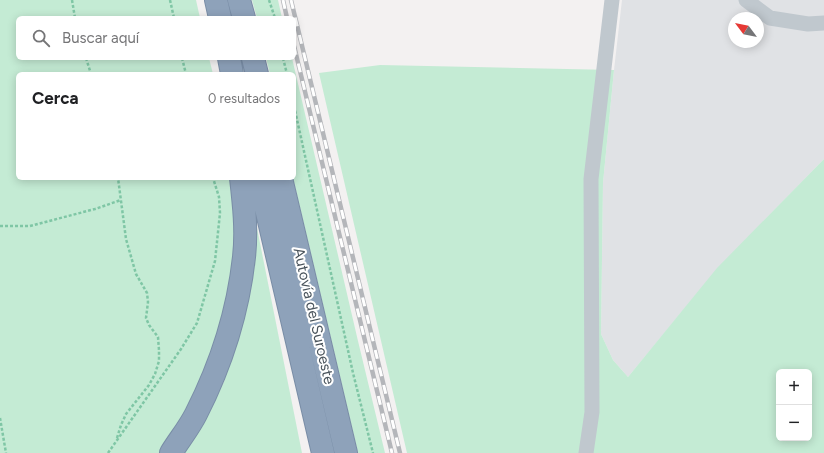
<!DOCTYPE html>
<html lang="es">
<meta charset="utf-8">
<style>
body{margin:0;font-family:Figtree,sans-serif;background:#f6f6f6;color:#202124}
.controls{position:absolute;right:12px;bottom:12px;display:grid;overflow:hidden;border-radius:6px;box-shadow:0 2px 10px #0003}
.controls button{width:36px;height:36px;display:grid;place-items:center;padding:0;border:0;border-bottom:1px solid #e0e0e0;background:#fff;color:#202124;font:20px sans-serif}
.compass{position:absolute;left:728px;top:12px;width:36px;height:36px;border-radius:50%;background:#fff;box-shadow:0 2px 10px #0003;rotate:302deg}
.list{margin:0;padding:0;list-style:none}
h2{display:flex;justify-content:space-between;align-items:center;height:52px;margin:0;padding:0 16px;font-size:17px}
h2 small{font-size:13px;font-weight:400;color:#757577}
.icon{flex:none;width:22px;height:22px;fill:none;stroke:currentColor;stroke-width:2;stroke-linecap:round;stroke-linejoin:round}
.map{position:relative;flex:none;width:824px;height:453px;overflow:hidden}
.search{position:absolute;background:#fff;box-shadow:0 2px 10px #0003;left:16px;top:16px;width:280px;height:44px;display:flex;align-items:center;gap:10px;box-sizing:border-box;padding:0 14px;border-radius:6px;color:#757577;font-size:15px}
.panel{position:absolute;background:#fff;box-shadow:0 2px 10px #0003;left:16px;top:72px;width:280px;height:108px;border-radius:6px}
.map>svg:first-child{display:block}
.airport{fill:#e0e2e5;fill-rule:evenodd}
.green{fill:#c4ebd4;fill-rule:evenodd}
.lines{fill:none;stroke-linecap:round;stroke-linejoin:round}
.highway-casing{stroke:#798da6;stroke-width:24}
.path{stroke:#7fc6a5;stroke-width:2.5;stroke-dasharray:3 2;stroke-linecap:butt}
.minor{stroke:#c0c8ce;stroke-width:15}
.highway{stroke:#8ea2ba;stroke-width:22}
.rail-casing{stroke:#b4b6ba;stroke-width:4.5}
.rail{stroke:#fff;stroke-width:3;stroke-dasharray:9;stroke-linecap:butt}
.labels{text-anchor:middle;stroke-width:4;stroke-linejoin:round;paint-order:stroke}
.street-label{font-size:15px;fill:#4a545c;stroke:#fff}
</style>
<div class="map">
<svg width="824" height="453" viewBox="0 0 824 453">
<rect width="100%" height="100%" fill="#f3f1f1"/>
<path class="airport" d="M622 0H824V159L718 268 628 377 613 360 601 334 603 183 614 70ZM734 18H758V42H734Z"/>
<path class="green" d="M0 0H196L200 18H18V58H209L213 74H18V178H233L236 244 232 281 217 344 191 404 161 453H0Z
M252 0H278L282 18H257Z
M266 58H292L358 341 385 453H358L293 178 294 74H270Z
M380 65 614 70 603 183 601 334 613 360 628 377 717 268 824 159V453H407L319 73ZM779 372H809V438H779Z
M247 178 302 453H183L224 382 253 255Z"/>
<g class="lines">
<defs>
<path id="highway" d="M216 0 220 18
M239 0 244 18
M229 58 232 74
M253 58 257 74
M259 178 323 453
M281 178 346 453
M171 453C179 440 189 428 196 414 221 365 238 312 244 257 247 231 244 204 241 178"/>
</defs>
<use href="#highway" class="highway-casing"/>
<path class="path" d="M72 0 75 18
M170 0 174 18
M269 0 275 18
M86 58 91 74
M182 58 186 74
M283 58 287 74
M294 106 353 373 373 453
M0 226H30L95 209 121 200
M0 418 6 453
M117 438 121 425 126 414 149 385 155 374 159 361V350L158 337 149 325 146 318 148 302 147 293 136 274 126 239 118 178
M108 453 181 349 197 323 215 261 220 213 219 197 213 178"/>
<path class="minor" d="M746 0 770 18 808 24 824 23
M586 453 592 412 591 179 612 0"/>
<use href="#highway" class="highway"/>
<defs>
<path id="rail" d="M283 0 287 18
M291 0 400 453
M294 46 392 453"/>
</defs>
<use href="#rail" class="rail-casing"/>
<use href="#rail" class="rail"/>
</g>
<g class="labels">
<g class="street-label">
<text transform="translate(314 316) rotate(77)" y="5">Autovía del Suroeste</text>
</g>
</g>
</svg>
<div class="controls">
<button>+</button>
<button>−</button>
</div>
<svg class="compass" viewBox="-18 -18 36 36"><path d="M0-13l5 13h-10z" fill="#e53935"/><path d="M0 13l5-13h-10z" fill="#757577"/></svg>
<div class="search"><svg class="icon" aria-label="search" viewBox="0 0 24 24"><circle cx="10" cy="10" r="6"/><path d="M15 15l6 6"/></svg>Buscar aquí</div>
<section class="panel">
<h2>Cerca<small>0 resultados</small></h2>
<ul class="list">
</ul>
</section>
</div>
